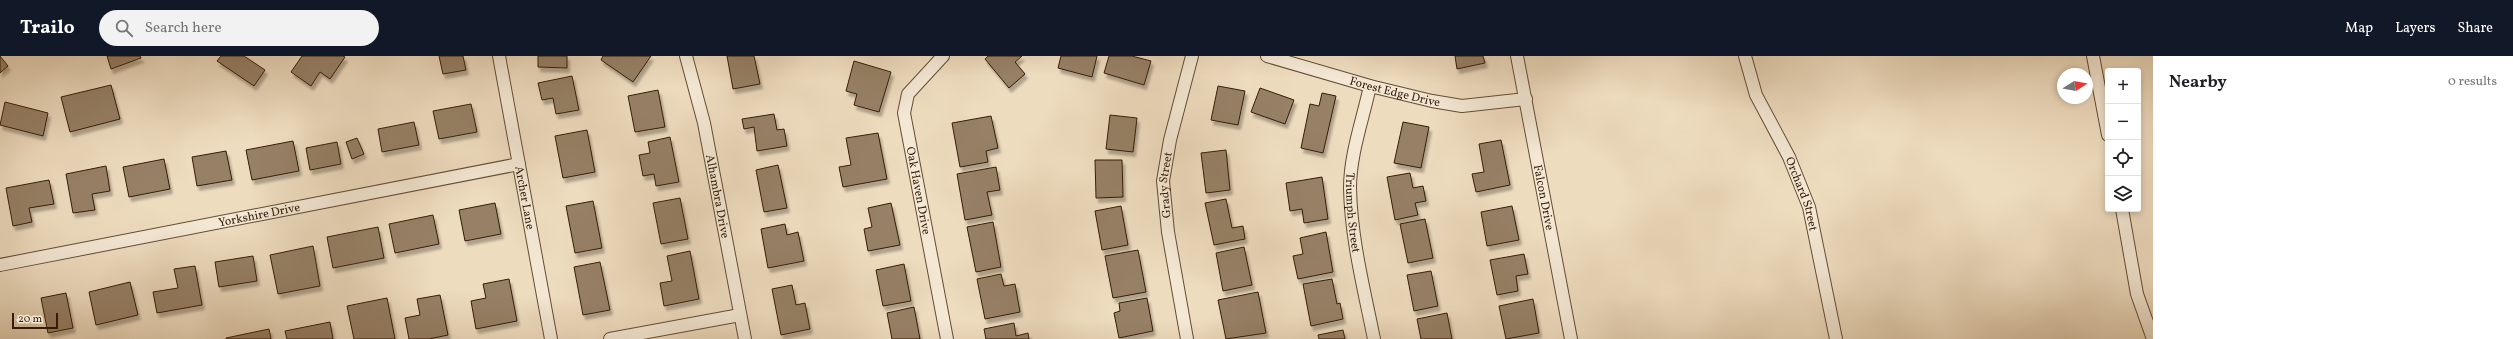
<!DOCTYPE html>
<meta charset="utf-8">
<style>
body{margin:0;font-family:Vollkorn,serif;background:#f2f2f2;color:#202124}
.controls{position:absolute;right:12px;top:12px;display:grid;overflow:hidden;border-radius:4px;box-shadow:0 2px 6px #0003}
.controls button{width:36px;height:36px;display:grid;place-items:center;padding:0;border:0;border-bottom:1px solid #e0e0e0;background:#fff;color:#202124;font:20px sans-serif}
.compass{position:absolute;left:2057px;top:12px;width:36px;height:36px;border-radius:50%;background:#fff;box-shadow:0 2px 6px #0003;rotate:79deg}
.scale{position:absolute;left:12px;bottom:10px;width:46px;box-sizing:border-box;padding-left:4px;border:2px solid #361c06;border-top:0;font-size:11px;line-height:14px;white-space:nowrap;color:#361c06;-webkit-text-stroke:3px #f4e8d5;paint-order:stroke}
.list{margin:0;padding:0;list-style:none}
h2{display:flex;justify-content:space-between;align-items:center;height:52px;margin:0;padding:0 16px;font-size:17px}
h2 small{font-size:13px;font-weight:400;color:#757577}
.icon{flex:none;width:22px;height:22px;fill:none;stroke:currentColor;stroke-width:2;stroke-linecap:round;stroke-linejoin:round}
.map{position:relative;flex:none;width:2153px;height:283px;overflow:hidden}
header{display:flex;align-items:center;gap:24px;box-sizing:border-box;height:56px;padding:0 20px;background:#111827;color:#fff}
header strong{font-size:19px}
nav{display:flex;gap:22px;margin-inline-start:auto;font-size:14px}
.search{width:280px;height:36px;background:#f2f2f2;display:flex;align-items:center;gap:10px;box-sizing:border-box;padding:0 14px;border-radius:22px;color:#757577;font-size:15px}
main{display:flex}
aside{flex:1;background:#fff}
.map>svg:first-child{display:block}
.building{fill:#968066;stroke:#361c06;filter:url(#shadow)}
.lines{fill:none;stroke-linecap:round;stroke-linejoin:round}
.minor-casing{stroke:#644c34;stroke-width:14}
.minor{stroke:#f4e8d5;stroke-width:12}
.labels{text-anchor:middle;stroke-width:3;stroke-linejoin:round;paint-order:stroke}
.street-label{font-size:12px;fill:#361c06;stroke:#f4e8d5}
</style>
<header>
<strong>Trailo</strong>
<div class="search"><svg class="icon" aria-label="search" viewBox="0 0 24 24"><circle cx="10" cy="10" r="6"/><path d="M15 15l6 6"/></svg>Search here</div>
<nav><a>Map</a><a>Layers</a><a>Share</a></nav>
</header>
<main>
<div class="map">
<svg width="2153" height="283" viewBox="0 0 2153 283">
<defs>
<filter id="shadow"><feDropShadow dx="2.5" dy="4.5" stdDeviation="1" flood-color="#0004"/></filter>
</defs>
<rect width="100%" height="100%" fill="#eedcbf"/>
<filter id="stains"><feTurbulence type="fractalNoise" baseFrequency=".005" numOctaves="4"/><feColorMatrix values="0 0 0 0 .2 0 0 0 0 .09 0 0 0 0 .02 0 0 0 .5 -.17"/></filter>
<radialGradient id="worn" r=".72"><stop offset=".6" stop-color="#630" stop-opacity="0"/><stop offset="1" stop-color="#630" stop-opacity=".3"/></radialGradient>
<path class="building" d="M0 0 8 10 0 17Z
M107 0H140L141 2 111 13Z
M221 0H244L265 14 254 30 217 5Z
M302 0H343L345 1 330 23 320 16 311 30 291 16Z
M439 0H463L466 14 443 18Z
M538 0H567V12L538 11Z
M603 0H651L633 26 601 4Z
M727 0H754L760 28 733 33Z
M988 0H1022L1015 6 1025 18 1009 32 985 3Z
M1061 0H1097L1092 21 1058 12Z
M1109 0H1132L1151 5 1144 29 1104 17Z
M1455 0H1483L1485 7 1457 13Z
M854 5 891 16 879 56 854 49 857 38 846 35Z
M572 20 579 54 556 58 553 42 542 44 538 27Z
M111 29 120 63 70 76 61 41Z
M1218 30 1245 35 1238 69 1211 64Z
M1260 32 1294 44 1285 68 1251 56Z
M658 34 665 71 635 76 628 40Z
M1322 37 1336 40 1323 97 1301 92 1310 48 1319 50Z
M5 46 48 57 43 80 0 69Z
M471 48 477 76 439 83 433 55Z
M774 58 777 74 784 73 787 90 757 95 754 71 744 73 742 63Z
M1110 59 1137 62 1133 96 1106 93Z
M991 60 998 92 986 95 988 106 960 111 952 67Z
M414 66 419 89 382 96 378 73Z
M1403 66 1429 71 1421 112 1394 107Z
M587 74 595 116 563 122 555 80Z
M878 77 887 123 843 131 839 111 851 109 846 82Z
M670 81 679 126 656 130 654 118 643 120 639 99 650 97 648 86Z
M357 82 364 98 352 103 346 86Z
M1501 84 1510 129 1476 136 1472 118 1484 116 1479 88Z
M293 85 299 115 252 124 246 94Z
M337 86 341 108 310 114 306 92Z
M1226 94 1230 134 1206 137 1201 97Z
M226 95 232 124 197 130 192 101Z
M164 103 170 133 129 141 123 111Z
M1095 104H1122L1123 141 1096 142Z
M778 109 787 152 764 156 756 114Z
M106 110 110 135 92 138 95 154 73 157 66 118Z
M996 111 1000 134 987 136 992 159 965 164 957 118Z
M1410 117 1413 132 1423 130 1426 145 1415 147 1418 159 1395 164 1387 121Z
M1322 121 1328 163 1304 167 1302 153 1290 155 1286 127Z
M49 124 54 148 29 152 32 166 13 170 6 132Z
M680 142 688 183 661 188 653 147Z
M1226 143 1232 172 1243 170 1245 183 1214 189 1205 147Z
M593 145 602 192 575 197 566 150Z
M495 147 501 178 465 185 459 154Z
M891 147 900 189 868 195 864 173 872 171 868 152Z
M1121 150 1128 189 1102 194 1095 155Z
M1512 150 1519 184 1487 190 1481 156Z
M433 159 439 188 395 197 389 168Z
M1425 163 1433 202 1408 207 1400 168Z
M993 166 1001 211 976 216 967 171Z
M785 168 787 179 798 176 804 205 768 212 761 173Z
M378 171 384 202 333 212 327 181Z
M1326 176 1333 216 1298 223 1293 200 1303 198 1300 182Z
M313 190 320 230 278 238 270 199Z
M1244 191 1252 229 1223 235 1216 197Z
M1138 194 1146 236 1113 242 1105 200Z
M690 195 699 243 664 250 660 227 672 225 667 200Z
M1524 198 1528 218 1516 220 1518 235 1497 239 1490 204Z
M253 200 257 225 219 231 215 206Z
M600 206 610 254 583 259 574 211Z
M904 208 911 245 883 250 876 214Z
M195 210 202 249 157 257 153 236 178 232 174 213Z
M1431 215 1438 250 1414 255 1407 219Z
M1001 218 1004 230 1015 228 1020 256 985 263 977 223Z
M509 223 517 265 476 273 471 245 486 242 483 228Z
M1332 223 1337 248 1340 247 1343 263 1311 270 1303 228Z
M130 226 138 259 96 269 89 236Z
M792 229 796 249 805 247 810 273 781 279 772 233Z
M1258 236 1266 277 1226 283 1218 244Z
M66 237 73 272 48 277 41 242Z
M440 239 448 279 429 283H409L405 262 420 259 417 243Z
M387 242 395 283H354L347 250Z
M1147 242 1153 275 1119 282 1114 257 1120 255 1119 247Z
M1533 243 1539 277 1506 283 1499 250Z
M914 251 920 283H892L887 257Z
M1447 257 1452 283H1421L1417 263Z
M330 266 333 283H287L285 275Z
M1014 267 1016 280 1028 277 1029 283H986L984 273Z
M269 273 271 283H226V282Z
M1343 274 1345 283H1319L1318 279Z"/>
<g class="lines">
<defs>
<g id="minor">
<path id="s1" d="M499 0 551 283"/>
<path id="s2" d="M686 0 704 67 745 283"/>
<path id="s3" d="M943 0 908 38 904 57 947 283"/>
<path id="s4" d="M1267 0 1370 30 1432 45 1462 50 1526 43"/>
<path id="s5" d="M1517 0 1571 283"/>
<path id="s6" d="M1745 0 1756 39 1789 101 1809 151 1836 283"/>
<path d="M2093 0 2108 79"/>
<path id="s7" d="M1370 30C1363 63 1350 98 1350 132 1351 183 1364 233 1374 283"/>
<path d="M2122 153 2137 238 2153 283"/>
<path id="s8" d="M0 209 519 108"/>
<path d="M610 283 740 259"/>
<path id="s9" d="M1187 283 1168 176 1163 125 1170 84 1192 0"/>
</g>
</defs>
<use href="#minor" class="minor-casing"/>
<use href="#minor" class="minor"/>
</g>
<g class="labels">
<g class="street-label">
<text dy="4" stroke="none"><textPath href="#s4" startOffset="133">Forest Edge Drive</textPath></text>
<text dy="4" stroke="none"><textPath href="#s9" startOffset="156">Grady Street</textPath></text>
<text dy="4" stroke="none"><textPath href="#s3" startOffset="150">Oak Haven Drive</textPath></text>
<text dy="4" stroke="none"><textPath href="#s6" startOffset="150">Orchard Street</textPath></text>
<text dy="4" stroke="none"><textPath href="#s2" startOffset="144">Alhambra Drive</textPath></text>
<text dy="4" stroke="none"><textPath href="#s5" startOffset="144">Falcon Drive</textPath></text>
<text dy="4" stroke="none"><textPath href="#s1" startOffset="144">Archer Lane</textPath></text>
<text dy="4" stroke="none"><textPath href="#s7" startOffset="129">Triumph Street</textPath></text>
<text dy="4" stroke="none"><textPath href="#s8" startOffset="264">Yorkshire Drive</textPath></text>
</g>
</g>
<rect width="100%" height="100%" filter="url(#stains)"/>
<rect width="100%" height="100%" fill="url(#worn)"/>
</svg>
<div class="controls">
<button>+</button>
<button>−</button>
<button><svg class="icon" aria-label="locate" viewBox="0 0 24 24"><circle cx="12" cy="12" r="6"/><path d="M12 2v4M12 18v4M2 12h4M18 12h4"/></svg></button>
<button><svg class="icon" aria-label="layers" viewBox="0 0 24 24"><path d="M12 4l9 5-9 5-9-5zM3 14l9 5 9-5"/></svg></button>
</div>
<svg class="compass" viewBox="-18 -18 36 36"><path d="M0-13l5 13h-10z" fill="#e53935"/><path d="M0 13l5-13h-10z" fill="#757577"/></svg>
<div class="scale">20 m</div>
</div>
<aside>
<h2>Nearby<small>0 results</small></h2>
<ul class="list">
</ul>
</aside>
</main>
